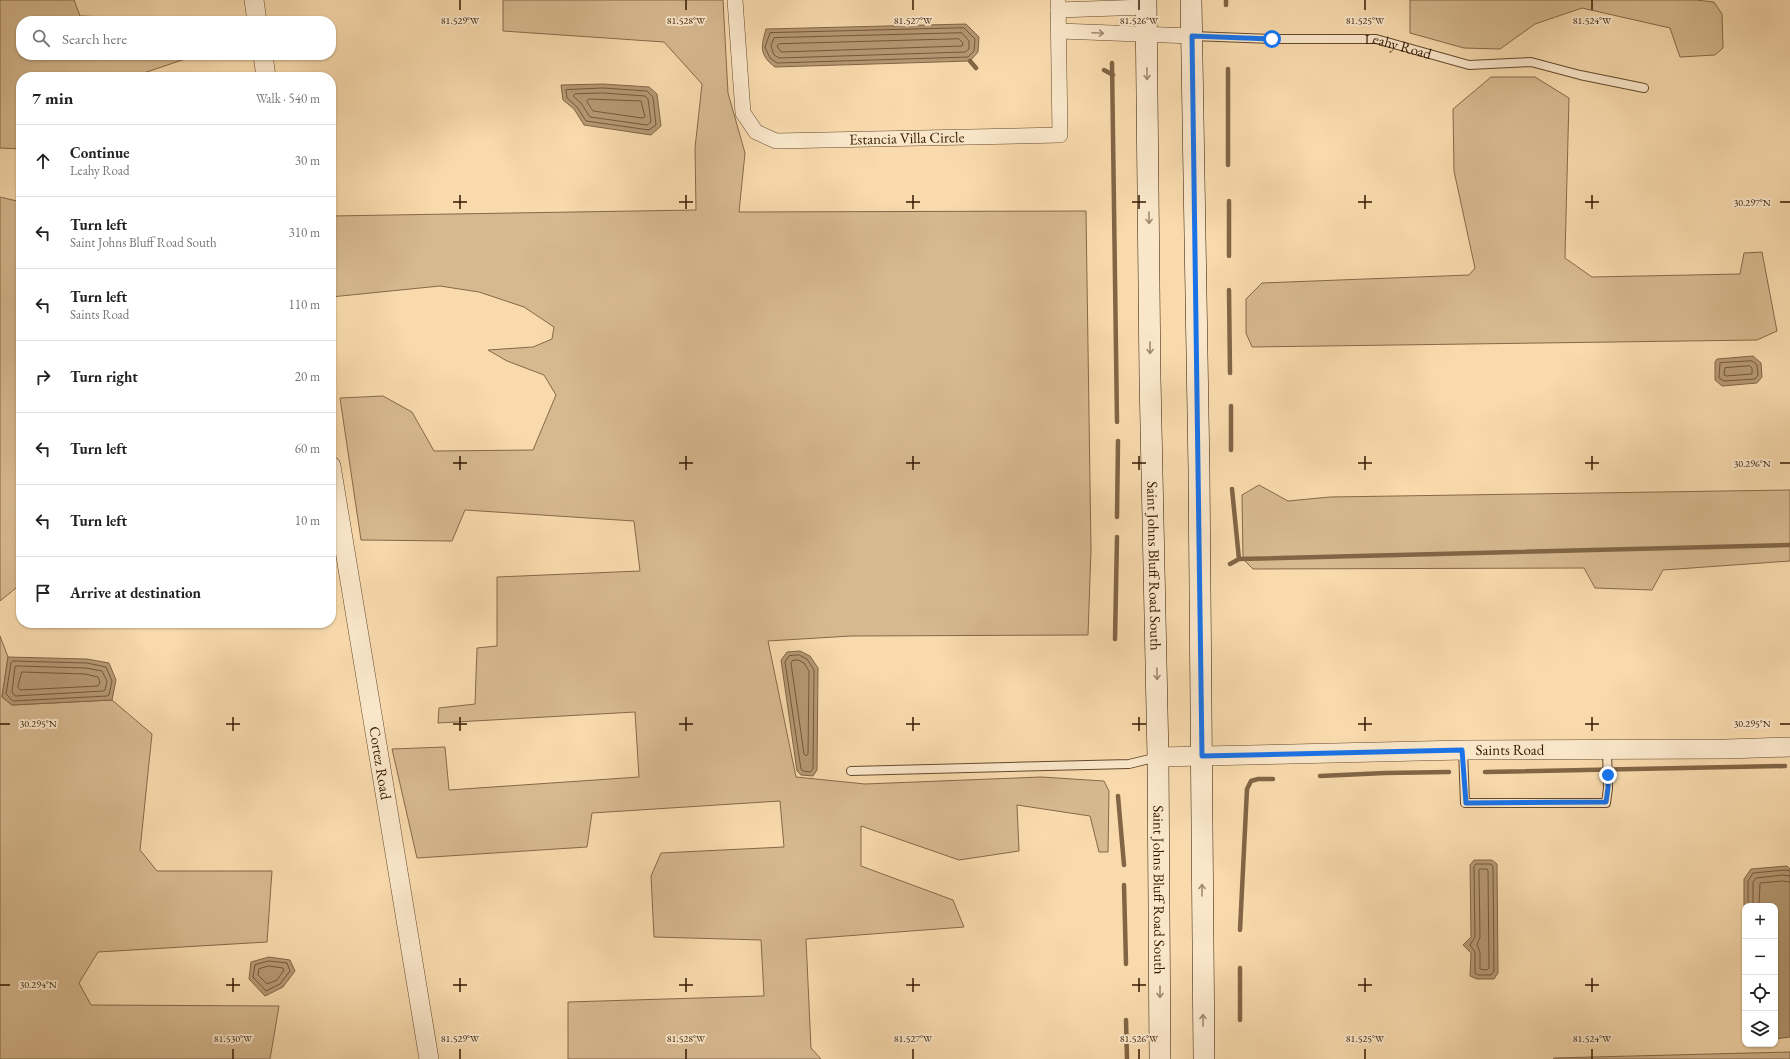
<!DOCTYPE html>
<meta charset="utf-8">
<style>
body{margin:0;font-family:"EB Garamond",serif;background:#f2f2f2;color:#222}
.controls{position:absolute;right:12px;bottom:12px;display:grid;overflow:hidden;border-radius:8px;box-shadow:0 1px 3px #0004}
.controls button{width:36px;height:36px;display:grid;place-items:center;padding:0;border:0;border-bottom:1px solid #e0e0e0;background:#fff;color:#222;font:20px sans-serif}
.stop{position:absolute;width:12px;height:12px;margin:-9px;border:3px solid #1a73e8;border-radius:50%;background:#fff}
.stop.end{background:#1a73e8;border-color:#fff;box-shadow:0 1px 4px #0008}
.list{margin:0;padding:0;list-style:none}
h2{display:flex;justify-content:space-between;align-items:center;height:52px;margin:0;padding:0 16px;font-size:17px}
h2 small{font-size:13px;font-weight:400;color:#767676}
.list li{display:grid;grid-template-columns:26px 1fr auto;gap:12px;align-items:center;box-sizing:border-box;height:72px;padding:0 16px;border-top:1px solid #e0e0e0}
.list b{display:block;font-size:15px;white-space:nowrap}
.list p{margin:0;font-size:13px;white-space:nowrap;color:#767676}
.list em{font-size:13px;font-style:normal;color:#767676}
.icon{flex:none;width:22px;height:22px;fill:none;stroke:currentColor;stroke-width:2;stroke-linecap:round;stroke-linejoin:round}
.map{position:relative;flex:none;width:1790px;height:1059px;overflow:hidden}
.search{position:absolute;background:#fff;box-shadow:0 1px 3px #0004;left:16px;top:16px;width:320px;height:44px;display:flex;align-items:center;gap:10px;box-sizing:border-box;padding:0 14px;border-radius:16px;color:#767676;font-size:15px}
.panel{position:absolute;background:#fff;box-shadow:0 1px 3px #0004;left:16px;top:72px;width:320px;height:556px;border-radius:16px}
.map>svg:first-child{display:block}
.green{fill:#d7b990;stroke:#856948}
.water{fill:#b59873;stroke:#816545}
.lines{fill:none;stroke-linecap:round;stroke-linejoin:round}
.shore{stroke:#74583a;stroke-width:1}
.stream{stroke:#816545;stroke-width:4.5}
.service-casing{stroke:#64492c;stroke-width:10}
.minor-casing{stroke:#64492c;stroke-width:16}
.tertiary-casing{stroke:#64492c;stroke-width:20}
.secondary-casing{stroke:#331901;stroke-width:22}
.service{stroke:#fae7ca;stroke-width:8}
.minor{stroke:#fae7ca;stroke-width:15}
.tertiary{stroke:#fae7ca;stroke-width:19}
.secondary{stroke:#fae7ca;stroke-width:21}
.oneway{stroke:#a08a70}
.route{stroke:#1a73e8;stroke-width:5}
.ticks{fill:none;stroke:#331901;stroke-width:1.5}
.labels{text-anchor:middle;stroke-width:4;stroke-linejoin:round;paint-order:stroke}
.street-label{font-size:15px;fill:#331901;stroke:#fae7ca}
.ticks-label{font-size:10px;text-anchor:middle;fill:#331901;stroke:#fae7ca;stroke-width:4;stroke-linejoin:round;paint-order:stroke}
</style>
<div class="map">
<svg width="1790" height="1059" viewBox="0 0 1790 1059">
<rect width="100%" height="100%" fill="#f8daad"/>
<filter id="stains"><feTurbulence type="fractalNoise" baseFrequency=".005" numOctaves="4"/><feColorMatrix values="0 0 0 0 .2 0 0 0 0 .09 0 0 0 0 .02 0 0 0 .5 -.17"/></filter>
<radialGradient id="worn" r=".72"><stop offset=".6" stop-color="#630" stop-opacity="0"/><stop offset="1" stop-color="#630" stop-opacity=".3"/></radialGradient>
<path class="green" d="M0 0H74L80 16 229 21H21V55H197L132 77H21V149L0 148Z
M503 0H723L728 93 745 153 739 212 1086 211 1091 550 1088 635 851 636 768 641 796 777 865 784 1041 777 1104 781 1109 791 1108 852H1099L1090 816 1017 805 1019 851 959 860 861 826V866L953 900 964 927 806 939 811 1048 821 1059H568V1002L764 996 761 940 654 937 651 876 661 853 784 847 780 801 592 813 587 847 417 858 392 749 445 747 449 790 639 777 635 712 438 723 439 708 475 704 477 648 497 646V577L640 571 634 521 465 510 452 541 361 540 340 398 383 396 412 412 434 451 533 450 556 395 544 375 507 361 488 350 533 347 552 339 554 327 524 307 479 292 440 286 331 297V216L696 210 695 148 702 84 664 42 503 31Z
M1410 0H1696L1714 2 1722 14 1723 48 1715 55 1680 57 1670 28 1582 8 1535 24 1500 49 1464 48 1410 33Z
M1491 77H1535L1569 98 1565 258 1592 277 1740 274 1744 253 1762 252 1777 331 1757 340 1252 347 1246 333V299L1262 283 1469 275 1475 268 1454 171 1453 109Z
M0 197 21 202V584L0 601Z
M1259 485 1288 501 1330 497 1790 490V561L1663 570 1652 590 1595 588 1584 568 1253 569 1243 559 1242 495Z
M0 636 8 657 2 697 12 705 112 700 152 734 140 850 157 871H272L267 942 98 952 79 983 91 1005 279 1006 270 1059H0Z
M1790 1052V1059H1553L1554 1058Z"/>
<path class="water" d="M966 24 979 37 978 52 970 61 775 67C759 55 761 47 766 29Z
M603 84 649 87 657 94 661 126 651 135 584 125 574 109 563 100 561 85Z
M1753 356 1761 363 1762 377 1757 383 1722 386 1715 380V362L1717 359Z
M800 651 810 656 818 668 817 770 813 776 801 775 797 771 781 660 787 652Z
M8 657 87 659 109 663 116 680 112 700 12 705 2 697Z
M1474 860H1492L1497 864 1498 973 1494 979H1477L1470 976 1471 953 1463 945 1471 937 1470 865Z
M1787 866 1790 869V1037L1775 1039V906H1745V1034L1744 1031V879L1751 869Z
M269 957 290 960 295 971 283 987 265 996 249 979 251 962Z"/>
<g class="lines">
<path class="shore" d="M964 28 975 39 974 51 968 57 777 63 770 58 765 47 770 33Z
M962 33 969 41V49L965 52 779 58 774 55 771 46 774 38Z
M959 39 963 43 962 46 781 52 777 46 779 44Z
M603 88 647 91 653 97 656 125 649 130 586 121 577 107 567 98 566 90Z
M603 93 645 96 648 99 651 122 647 125 590 117 581 103 573 96 575 94Z
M589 99 641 101 645 117 642 118 593 111 587 102Z
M1752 361 1757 365 1758 375 1755 379 1724 381 1719 378 1720 363Z
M1750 366 1752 368V374L1726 376 1724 375 1725 368Z
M799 655 807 659 814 670 813 769 810 772 803 771 801 769 785 662 789 656Z
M798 660 804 663 809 671 808 754 806 756 804 754 791 663 792 661Z
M13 661 87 663 106 667 112 681 109 695 107 696 13 701 6 694 11 663Z
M17 666 86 668 102 671 107 681 105 690 103 691 15 696 12 692 15 667Z
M22 672 85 674 98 677 100 682 98 686 20 690 18 687Z
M1476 864H1491L1493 867 1494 971 1491 975H1478L1475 973V952L1470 945 1475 937 1474 867Z
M1480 869H1487L1488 871 1489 968 1487 970 1480 969V952L1477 945 1480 937 1479 871Z
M1748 906V881L1753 873 1785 870 1790 871
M1753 906V882L1756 878 1783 875 1790 876
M1759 906 1760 883 1782 881 1790 882
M269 961 287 963 290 971 280 984 266 991 253 977 255 965Z
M269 966 283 968 284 970 277 980 267 984 258 975 259 969Z"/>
<path class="stream" d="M1226 0V5
M970 61 976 68
M1112 63 1117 422
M1228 69V165
M1104 70 1113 75
M1229 201V256
M1229 290 1230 373
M1231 406V450
M1117 517 1118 441
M1239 559 1790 545
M1230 564 1239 559 1232 489
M1115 639 1117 537
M1485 772 1785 766
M1320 776 1385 773 1449 772
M1118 796 1124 865
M1124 885 1126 964
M1240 930 1247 789 1251 781 1258 779H1273
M1240 968V1020
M1126 1020 1127 1059"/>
<defs>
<g id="service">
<path id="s1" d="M1192 36 1272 39H1376L1469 65 1531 62 1580 75 1644 88"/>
<path d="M1463 750 1465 803H1606L1608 788 1607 749"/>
<path d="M851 771 1129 764 1158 757"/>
</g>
<g id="minor">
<path id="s2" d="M735 0 743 113 756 132 776 141 1060 135 1058 0"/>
<path d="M1058 10 1146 7"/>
<path d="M1059 31 1192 36"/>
</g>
<g id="tertiary">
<path d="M254 0 257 21"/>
<path d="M263 55 266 77"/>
<path id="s3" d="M331 466 429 1059"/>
<path id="s4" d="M1158 757 1463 750 1726 749 1790 747"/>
</g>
<g id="secondary">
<path id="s5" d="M1146 0 1150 378 1158 757 1160 1059"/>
<path d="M1191 0 1199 471 1204 1059"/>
</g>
</defs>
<use href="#service" class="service-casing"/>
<use href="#minor" class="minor-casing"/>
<use href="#tertiary" class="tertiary-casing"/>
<use href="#secondary" class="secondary-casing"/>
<use href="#service" class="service"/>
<use href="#minor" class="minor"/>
<use href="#tertiary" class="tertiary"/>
<use href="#secondary" class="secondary"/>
</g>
<defs><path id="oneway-shaft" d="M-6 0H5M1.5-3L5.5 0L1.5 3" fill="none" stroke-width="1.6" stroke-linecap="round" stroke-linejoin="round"/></defs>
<g class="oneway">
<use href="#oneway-shaft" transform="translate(1098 33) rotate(3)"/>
<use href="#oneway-shaft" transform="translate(1147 74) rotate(89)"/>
<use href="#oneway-shaft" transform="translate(1149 218) rotate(89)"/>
<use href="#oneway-shaft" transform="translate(1150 348) rotate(89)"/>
<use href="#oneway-shaft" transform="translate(1157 674) rotate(89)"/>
<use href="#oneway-shaft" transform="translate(1202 890) rotate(-90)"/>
<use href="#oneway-shaft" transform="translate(1160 992) rotate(90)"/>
<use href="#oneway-shaft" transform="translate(1203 1020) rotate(-91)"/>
</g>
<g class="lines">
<path class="route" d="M1272 39 1192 36 1202 756 1462 750 1466 803 1606 802 1608 788V775"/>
</g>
<path class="ticks" d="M460 0V10M686 0V10M913 0V10M1139 0V10M1365 0V10M1592 0V10M460 195V209M686 195V209M913 195V209M1139 195V209M1365 195V209M1592 195V209M453 202H467M679 202H693M906 202H920M1132 202H1146M1358 202H1372M1585 202H1599M1780 202H1790M460 456V470M686 456V470M913 456V470M1139 456V470M1365 456V470M1592 456V470M453 463H467M679 463H693M906 463H920M1132 463H1146M1358 463H1372M1585 463H1599M1780 463H1790M233 717V731M460 717V731M686 717V731M913 717V731M1139 717V731M1365 717V731M1592 717V731M0 724H10M226 724H240M453 724H467M679 724H693M906 724H920M1132 724H1146M1358 724H1372M1585 724H1599M1780 724H1790M233 978V992M460 978V992M686 978V992M913 978V992M1139 978V992M1365 978V992M1592 978V992M0 985H10M226 985H240M453 985H467M679 985H693M906 985H920M1132 985H1146M1358 985H1372M1585 985H1599M233 1049V1059M460 1049V1059M686 1049V1059M913 1049V1059M1139 1049V1059M1365 1049V1059M1592 1049V1059"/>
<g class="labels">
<g class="street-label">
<text dy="5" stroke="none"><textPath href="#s1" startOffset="207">Leahy Road</textPath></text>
<text dy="5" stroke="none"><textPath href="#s2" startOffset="289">Estancia Villa Circle</textPath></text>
<text dy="5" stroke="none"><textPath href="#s5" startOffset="566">Saint Johns Bluff Road South</textPath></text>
<text dy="5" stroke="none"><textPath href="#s4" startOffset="352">Saints Road</textPath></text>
<text dy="5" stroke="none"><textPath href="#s3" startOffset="301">Cortez Road</textPath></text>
<text dy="5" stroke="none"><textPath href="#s5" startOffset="890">Saint Johns Bluff Road South</textPath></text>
</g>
</g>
<g class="ticks-label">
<text x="460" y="24">81.529°W</text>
<text x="686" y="24">81.528°W</text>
<text x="913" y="24">81.527°W</text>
<text x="1139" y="24">81.526°W</text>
<text x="1365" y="24">81.525°W</text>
<text x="1592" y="24">81.524°W</text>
<text x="1752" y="206">30.297°N</text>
<text x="1752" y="467">30.296°N</text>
<text x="38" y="727">30.295°N</text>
<text x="1752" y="727">30.295°N</text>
<text x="38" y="988">30.294°N</text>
<text x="233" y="1042">81.530°W</text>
<text x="460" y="1042">81.529°W</text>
<text x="686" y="1042">81.528°W</text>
<text x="913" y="1042">81.527°W</text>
<text x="1139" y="1042">81.526°W</text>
<text x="1365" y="1042">81.525°W</text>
<text x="1592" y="1042">81.524°W</text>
</g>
<rect width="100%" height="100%" filter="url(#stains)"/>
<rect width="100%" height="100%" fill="url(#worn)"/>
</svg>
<div class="controls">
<button>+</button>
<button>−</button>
<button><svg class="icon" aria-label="locate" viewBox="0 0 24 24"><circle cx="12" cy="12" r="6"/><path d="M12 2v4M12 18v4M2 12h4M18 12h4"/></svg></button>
<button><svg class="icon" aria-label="layers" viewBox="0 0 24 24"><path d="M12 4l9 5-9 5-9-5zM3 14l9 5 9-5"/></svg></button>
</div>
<div class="stop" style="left:1272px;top:39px"></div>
<div class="stop end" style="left:1608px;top:775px"></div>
<div class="search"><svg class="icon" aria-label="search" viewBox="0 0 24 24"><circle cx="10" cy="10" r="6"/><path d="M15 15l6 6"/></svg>Search here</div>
<section class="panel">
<h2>7 min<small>Walk · 540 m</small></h2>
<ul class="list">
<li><svg class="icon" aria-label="ahead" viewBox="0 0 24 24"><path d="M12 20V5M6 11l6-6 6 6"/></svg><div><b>Continue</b><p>Leahy Road</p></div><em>30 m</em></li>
<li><svg class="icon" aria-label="left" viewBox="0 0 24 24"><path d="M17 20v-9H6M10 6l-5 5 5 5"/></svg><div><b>Turn left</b><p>Saint Johns Bluff Road South</p></div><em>310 m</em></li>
<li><svg class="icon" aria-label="left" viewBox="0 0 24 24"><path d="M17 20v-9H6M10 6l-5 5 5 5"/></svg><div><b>Turn left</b><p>Saints Road</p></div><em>110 m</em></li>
<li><svg class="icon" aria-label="right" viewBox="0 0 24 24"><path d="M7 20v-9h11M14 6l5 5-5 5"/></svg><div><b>Turn right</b></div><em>20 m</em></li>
<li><svg class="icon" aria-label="left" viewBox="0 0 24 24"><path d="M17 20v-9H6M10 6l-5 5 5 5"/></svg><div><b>Turn left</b></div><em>60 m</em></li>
<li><svg class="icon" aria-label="left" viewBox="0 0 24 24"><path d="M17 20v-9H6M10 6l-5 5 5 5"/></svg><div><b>Turn left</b></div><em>10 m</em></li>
<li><svg class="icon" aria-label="arrive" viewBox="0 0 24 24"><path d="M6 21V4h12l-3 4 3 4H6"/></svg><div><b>Arrive at destination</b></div></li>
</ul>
</section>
</div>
